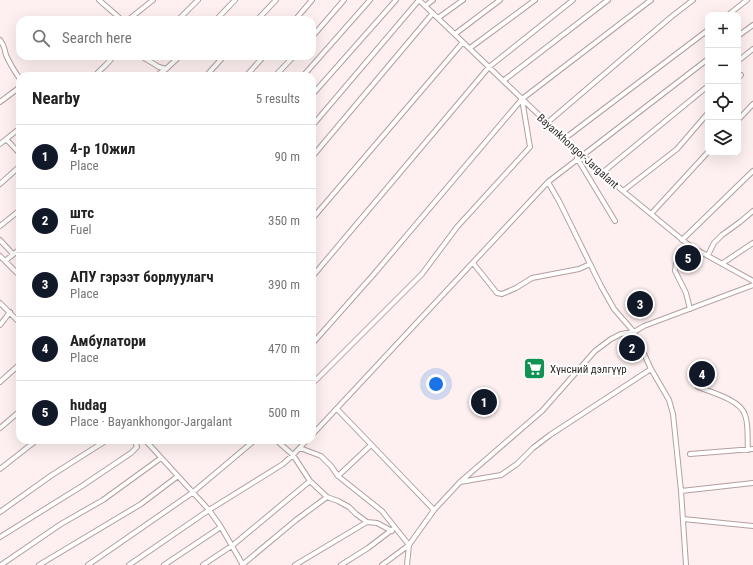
<!DOCTYPE html>
<meta charset="utf-8">
<style>
body{margin:0;font-family:"Roboto Condensed",sans-serif;background:#f6f6f6;color:#222}
.controls{position:absolute;right:12px;top:12px;display:grid;overflow:hidden;border-radius:8px;box-shadow:0 4px 16px #0002}
.controls button{width:36px;height:36px;display:grid;place-items:center;padding:0;border:0;border-bottom:1px solid #e0e0e0;background:#fff;color:#222;font:20px sans-serif}
.you{position:absolute;left:436px;top:384px;width:14px;height:14px;margin:-10px;border:3px solid #fff;border-radius:50%;background:#1a73e8;box-shadow:0 0 0 6px #1a73e833}
.badge{display:grid;place-items:center;width:26px;height:26px;border-radius:50%;background:#111827;color:#fff;font-size:13px;font-weight:700}
.pin{position:absolute;translate:-50% -50%;border:2px solid #fff;box-shadow:0 1px 4px #0006}
.list{margin:0;padding:0;list-style:none}
h2{display:flex;justify-content:space-between;align-items:center;height:52px;margin:0;padding:0 16px;font-size:17px}
h2 small{font-size:13px;font-weight:400;color:#767676}
.list li{display:grid;grid-template-columns:26px 1fr auto;gap:12px;align-items:center;box-sizing:border-box;height:64px;padding:0 16px;border-top:1px solid #e0e0e0}
.list b{display:block;font-size:15px;white-space:nowrap}
.list p{margin:0;font-size:13px;white-space:nowrap;color:#767676}
.list em{font-size:13px;font-style:normal;color:#767676}
.icon{flex:none;width:22px;height:22px;fill:none;stroke:currentColor;stroke-width:2;stroke-linecap:round;stroke-linejoin:round}
.map{position:relative;flex:none;width:753px;height:565px;overflow:hidden}
.search{position:absolute;background:#fff;box-shadow:0 4px 16px #0002;left:16px;top:16px;width:300px;height:44px;display:flex;align-items:center;gap:10px;box-sizing:border-box;padding:0 14px;border-radius:12px;color:#767676;font-size:15px}
.panel{position:absolute;background:#fff;box-shadow:0 4px 16px #0002;left:16px;top:72px;width:300px;height:372px;border-radius:12px}
.map>svg:first-child{display:block}
.lines{fill:none;stroke-linecap:round;stroke-linejoin:round}
.minor-casing{stroke:#b49f9f;stroke-width:6}
.minor{stroke:#fff;stroke-width:4}
.labels{text-anchor:middle;stroke-width:4;stroke-linejoin:round;paint-order:stroke}
.street-label{font-size:11px;fill:#342b2b;stroke:#fff}
.poi-label{font-size:11px;fill:#342b2b;stroke:#fff;text-anchor:start}
</style>
<div class="map">
<svg width="753" height="565" viewBox="0 0 753 565">
<rect width="100%" height="100%" fill="#fef0f0"/>
<g class="lines">
<defs>
<path id="minor" d="M99 0 122 20
M419 0 564 139 623 191 690 246 753 281
M425 6 433 0
M728 15 747 0
M438 18 463 0
M128 20 153 0
M178 20 198 0
M216 20 235 0
M257 20 276 0
M295 20 312 0
M455 34 500 0
M738 36 753 25
M312 37 344 0
M0 40C5 46 4 48 6 55 10 64 15 72 20 79
M470 48 535 0
M141 56 159 67 166 69 180 56
M738 61 753 49
M95 76C101 68 109 64 113 56
M156 76 166 69
M206 76 224 56
M246 76 264 56
M275 76 294 56
M303 76 370 0
M738 78 741 75
M503 81 608 0
M312 95 396 0
M0 102 20 87
M738 120 753 104
M547 123 671 17 693 0
M312 126 419 0
M564 139 708 30
M5 140 20 128
M0 144 5 140 8 141 20 154
M312 157 433 13
M577 158 615 221
M602 173 708 86
M548 182 559 201 601 286 614 309 634 332
M0 184 20 166
M623 191 677 149 708 113
M651 214 708 152
M312 219 463 42
M0 226 20 210
M0 240 13 254
M682 240 753 171
M688 244 676 263 675 271 686 293 690 309
M708 255 714 243 722 235 740 222 753 211
M0 256 20 276
M5 261 20 249
M473 263 497 293 502 294 516 288 532 278 579 269 590 264
M723 263 753 243
M312 277 489 67 573 0
M0 303 20 323
M0 325 10 312
M312 344 374 274 522 99 651 0
M0 382 20 364
M312 384 422 274 457 227 530 147 522 99
M698 387C711 392 741 400 745 415 749 425 747 439 748 450
M337 409 434 510
M0 428 20 411
M312 435 548 182 708 59
M145 440 209 510 221 527 243 565
M276 440 293 455 310 481
M300 448 321 456 331 466 338 476 382 511 409 545 407 565
M690 454 753 449
M0 469 37 440
M338 476 371 445
M460 482 501 475 517 464 533 448 550 435 651 369
M681 491 753 483
M0 512 52 475 107 440
M683 519 753 526
M0 537 82 486 131 453 137 447 135 441
M1 565 61 524 103 500 161 458
M39 565 141 504 178 476
M88 565 192 493 255 440
M129 565 209 510 283 464 293 455 307 440
M164 565 221 527
M203 565 233 545 310 481 327 497 338 501 349 507 356 514 367 522
M242 565 296 520 327 497
M295 565 367 522 377 523 392 531
M341 565 368 548 393 529
M382 565 409 545 434 510 460 482 542 411 595 351 611 339 621 334 634 332
M686 565 681 491 673 414 669 400 651 369 634 332 644 326 753 285"/>
</defs>
<use href="#minor" class="minor-casing"/>
<use href="#minor" class="minor"/>
</g>
<defs>
<symbol id="supermarket-square" viewBox="-11 -11 22 22"><rect x="-9" y="-9" width="18" height="18" rx="4" fill="#109352" stroke="#fff"/><path d="M-6-5.5h2.5l.6 2H6L4.5 2H-2.5L-4.4-4H-6ZM-1.5 3.2a1.3 1.3 0 1 0 .1 0ZM3 3.2a1.3 1.3 0 1 0 .1 0Z" fill="#fff"/></symbol>
</defs>
<g fill-rule="evenodd">
<use href="#supermarket-square" x="522" y="356" width="25" height="25"/>
</g>
<g class="labels">
<g class="street-label">
<text transform="translate(578 151) rotate(42)" y="4">Bayankhongor-Jargalant</text>
</g>
<g class="poi-label">
<text x="550" y="373">Хүнсний дэлгүүр</text>
</g>
</g>
</svg>
<div class="controls">
<button>+</button>
<button>−</button>
<button><svg class="icon" aria-label="locate" viewBox="0 0 24 24"><circle cx="12" cy="12" r="6"/><path d="M12 2v4M12 18v4M2 12h4M18 12h4"/></svg></button>
<button><svg class="icon" aria-label="layers" viewBox="0 0 24 24"><path d="M12 4l9 5-9 5-9-5zM3 14l9 5 9-5"/></svg></button>
</div>
<div class="you"></div>
<div class="pin badge" style="left:484px;top:402px">1</div>
<div class="pin badge" style="left:632px;top:348px">2</div>
<div class="pin badge" style="left:640px;top:304px">3</div>
<div class="pin badge" style="left:702px;top:374px">4</div>
<div class="pin badge" style="left:688px;top:258px">5</div>
<div class="search"><svg class="icon" aria-label="search" viewBox="0 0 24 24"><circle cx="10" cy="10" r="6"/><path d="M15 15l6 6"/></svg>Search here</div>
<section class="panel">
<h2>Nearby<small>5 results</small></h2>
<ul class="list">
<li><span class="badge">1</span><div><b>4-р 10жил</b><p>Place</p></div><em>90 m</em></li>
<li><span class="badge">2</span><div><b>штс</b><p>Fuel</p></div><em>350 m</em></li>
<li><span class="badge">3</span><div><b>АПУ гэрээт борлуулагч</b><p>Place</p></div><em>390 m</em></li>
<li><span class="badge">4</span><div><b>Амбулатори</b><p>Place</p></div><em>470 m</em></li>
<li><span class="badge">5</span><div><b>hudag</b><p>Place · Bayankhongor-Jargalant</p></div><em>500 m</em></li>
</ul>
</section>
</div>
